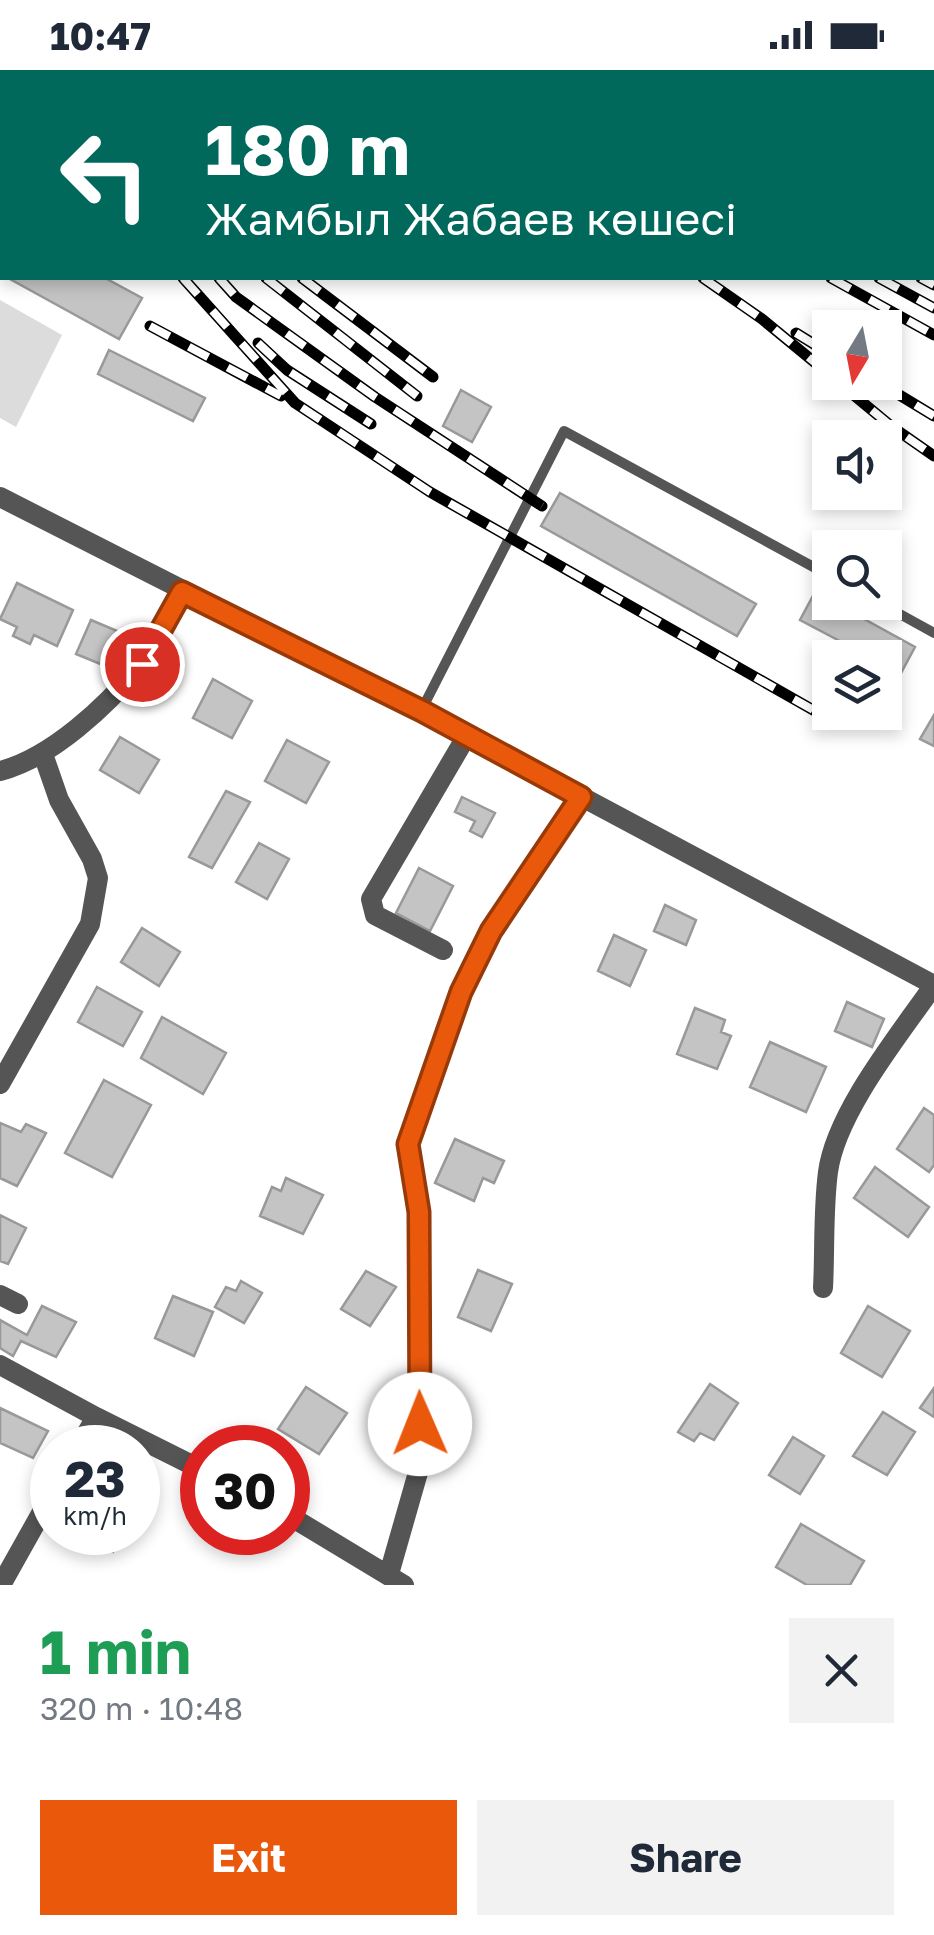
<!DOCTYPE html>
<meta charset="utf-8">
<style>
body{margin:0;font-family:"Golos Text",sans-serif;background:#f2f2f3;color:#1f2937;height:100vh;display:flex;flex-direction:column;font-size:38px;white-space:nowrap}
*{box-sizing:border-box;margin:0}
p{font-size:32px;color:#747a83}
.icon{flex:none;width:55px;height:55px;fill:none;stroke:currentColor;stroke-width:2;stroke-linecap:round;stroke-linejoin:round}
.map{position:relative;height:1515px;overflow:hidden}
.sheet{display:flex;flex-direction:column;background:#fff;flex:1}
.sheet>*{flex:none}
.top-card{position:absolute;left:0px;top:0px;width:935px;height:210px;box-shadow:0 5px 15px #0003;background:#00695c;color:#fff;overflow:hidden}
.needle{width:65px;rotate:190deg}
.fabs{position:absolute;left:812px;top:240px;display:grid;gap:20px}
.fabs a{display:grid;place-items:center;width:90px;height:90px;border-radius:0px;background:#fff;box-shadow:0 5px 15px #0003;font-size:50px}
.speed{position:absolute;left:30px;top:1355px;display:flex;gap:20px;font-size:50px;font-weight:700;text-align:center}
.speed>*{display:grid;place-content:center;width:130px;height:130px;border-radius:50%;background:#fff;box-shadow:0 5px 15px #0003;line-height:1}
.speed small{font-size:25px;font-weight:400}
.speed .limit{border:15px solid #d22;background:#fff;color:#111}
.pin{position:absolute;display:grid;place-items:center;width:85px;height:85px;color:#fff;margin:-42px;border:5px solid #fff;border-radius:50%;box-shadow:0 2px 10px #0007}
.me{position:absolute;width:110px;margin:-55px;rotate:359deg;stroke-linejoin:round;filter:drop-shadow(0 0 8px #0008)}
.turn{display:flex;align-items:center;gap:35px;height:210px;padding:0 40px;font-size:45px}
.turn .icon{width:130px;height:130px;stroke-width:2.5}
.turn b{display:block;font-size:70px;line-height:85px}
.round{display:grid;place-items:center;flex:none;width:105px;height:105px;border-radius:0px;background:#f2f2f3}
.headline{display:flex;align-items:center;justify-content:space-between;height:170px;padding:0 40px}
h1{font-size:60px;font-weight:700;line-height:75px;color:#1e9e55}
.primary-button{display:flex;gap:20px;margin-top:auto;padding:20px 40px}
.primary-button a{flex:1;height:115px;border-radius:0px;background:#ea580c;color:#fff;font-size:40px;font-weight:700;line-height:115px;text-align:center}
.primary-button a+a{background:#f2f2f3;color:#1f2937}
.status{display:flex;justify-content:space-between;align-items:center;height:70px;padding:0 50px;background:#fff;direction:ltr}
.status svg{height:28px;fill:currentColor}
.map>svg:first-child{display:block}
.green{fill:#dcdcdc}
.building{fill:#c4c4c4;stroke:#999;stroke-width:2.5}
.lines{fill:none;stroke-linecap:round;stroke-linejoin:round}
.lane{stroke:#555;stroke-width:10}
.street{stroke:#555;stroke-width:20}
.rail-casing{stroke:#000;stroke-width:11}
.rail{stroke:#fff;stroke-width:8;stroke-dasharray:22;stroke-linecap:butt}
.route-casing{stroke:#983908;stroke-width:25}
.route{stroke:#ea580c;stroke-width:18}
</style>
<div class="status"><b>10:47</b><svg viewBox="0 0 49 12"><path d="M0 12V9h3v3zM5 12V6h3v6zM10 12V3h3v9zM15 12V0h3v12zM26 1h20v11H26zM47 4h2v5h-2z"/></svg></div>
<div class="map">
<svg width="934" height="1515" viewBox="0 0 934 1515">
<rect width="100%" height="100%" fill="#fff"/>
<path class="green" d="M0,230L62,265L16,357L0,348Z"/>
<path class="building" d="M8,208H105L142,228L119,269Z
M109,280L205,328L193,351L98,304Z
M461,320L491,337L472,372L443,356Z
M560,423L756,534L737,566L541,456Z
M17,513L73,540L57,576L34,565L30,574L13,566L17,557L0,549Z
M815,522L915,577L901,603L885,594V588H872L800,550Z
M91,550L117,561L103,595L76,584Z
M213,609L252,631L232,668L193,648Z
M934,645V676L920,669Z
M120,667L159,690L139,723L100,700Z
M287,670L329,692L306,733L265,711Z
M226,721L250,732L212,798L189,787Z
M462,727L495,743L482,767L470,761L475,751L455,742Z
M259,773L289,789L267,829L236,812Z
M419,798L453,816L430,861L396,843Z
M665,835L696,850L686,875L654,861Z
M142,858L180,882L159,916L121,892Z
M614,865L646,880L630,916L598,901Z
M97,917L142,942L123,976L78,952Z
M847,932L884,949L872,977L835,961Z
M695,938L725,950L721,962L731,966L717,999L677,984Z
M162,947L226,983L203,1024L141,988Z
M770,972L826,997L806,1042L750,1017Z
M104,1010L151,1035L112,1107L65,1083Z
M924,1038L934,1045V1095L929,1102L897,1079Z
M0,1053L21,1062L26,1054L46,1063L17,1116L0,1108Z
M455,1069L504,1091L494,1113L483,1108L474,1131L435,1113Z
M875,1097L929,1137L908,1167L854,1128Z
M286,1108L323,1125L303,1164L260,1146L272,1117L281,1121Z
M0,1145L26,1158L8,1194L0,1191Z
M478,1200L512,1214L491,1261L458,1247Z
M366,1201L396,1217L370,1256L341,1239Z
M241,1211L262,1223L244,1253L215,1237L226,1217L236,1221Z
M173,1226L213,1242L194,1286L155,1268Z
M42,1236L76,1252L56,1287L21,1271L13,1286L0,1278V1250L27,1265Z
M868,1236L910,1261L882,1307L841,1283Z
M710,1314L738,1333L714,1370L700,1363L694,1371L678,1362Z
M306,1317L347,1343L319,1384L278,1359Z
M934,1318V1347L920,1338Z
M0,1338L48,1361L33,1388L0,1373Z
M883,1342L915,1362L887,1405L853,1386Z
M793,1367L824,1386L800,1424L769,1405Z
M801,1454L864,1491L850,1515H807L776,1497Z
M86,1462H123L113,1482L83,1469Z"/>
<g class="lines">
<path class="lane" d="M0,118L2,119
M878,532L934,563
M421,641L564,361L830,506"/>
<path class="street" d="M0,427L421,641L934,915C900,964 836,1042 828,1102C823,1140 825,1180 823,1218
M0,701C51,688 107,636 140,595C157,574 169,545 182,521
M443,880L375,845L371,829L466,667
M0,1014L90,854L98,808L92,789L59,730L43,684
M0,1225L18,1234
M0,1295L96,1347
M78,1378L96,1347L202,1400
M288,1445L404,1515
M389,1504L421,1392L419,1142L408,1073L461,922L491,861L581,727
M1,1515L52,1424"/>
<g class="rail-casing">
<path id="rail" d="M51,0L53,2
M82,0L84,2
M350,0L354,2
M463,0L468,2
M511,0L515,2
M553,0L558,2
M594,0L599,2
M679,0L684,2
M932,143L934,144
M932,191L934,192
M183,208L295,333L430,422L836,653
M219,208L236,227L375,327L542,436
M266,208L417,326
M302,208L433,307
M703,208L762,249L830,305
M831,208L934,265
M879,208L934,238
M921,208L934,215
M150,256L281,326
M796,263L830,284
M258,273L287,300L371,354
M838,312L891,356L934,386
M878,312L934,346"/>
</g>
<use href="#rail" class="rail"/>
</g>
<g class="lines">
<g class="route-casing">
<path id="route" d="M142,594L182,522L422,641L581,727L491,861L461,922L408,1074L419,1142L420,1354"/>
</g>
<use href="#route" class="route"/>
</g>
</svg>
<div class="fabs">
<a><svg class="needle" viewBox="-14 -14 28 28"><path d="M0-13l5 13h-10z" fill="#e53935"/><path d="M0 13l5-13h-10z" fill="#747a83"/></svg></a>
<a><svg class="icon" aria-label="sound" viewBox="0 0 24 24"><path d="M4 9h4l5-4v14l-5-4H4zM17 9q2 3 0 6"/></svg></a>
<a><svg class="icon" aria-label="search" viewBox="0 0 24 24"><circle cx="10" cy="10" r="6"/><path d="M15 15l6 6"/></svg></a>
<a><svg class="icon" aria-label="layers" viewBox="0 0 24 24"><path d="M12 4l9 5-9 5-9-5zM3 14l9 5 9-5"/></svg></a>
</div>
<div class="speed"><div>23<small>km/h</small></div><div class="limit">30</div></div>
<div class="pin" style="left:142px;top:594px;background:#d93025"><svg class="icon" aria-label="arrive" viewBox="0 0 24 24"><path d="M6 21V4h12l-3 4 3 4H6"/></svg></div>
<svg class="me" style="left:420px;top:1354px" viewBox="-20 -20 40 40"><circle r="19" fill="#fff"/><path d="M0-13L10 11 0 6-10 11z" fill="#ea580c"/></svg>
<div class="top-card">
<div class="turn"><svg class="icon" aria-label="left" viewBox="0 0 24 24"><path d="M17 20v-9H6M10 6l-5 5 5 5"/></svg><div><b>180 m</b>Жамбыл Жабаев көшесі</div></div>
</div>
</div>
<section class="sheet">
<div class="headline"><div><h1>1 min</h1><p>320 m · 10:48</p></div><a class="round"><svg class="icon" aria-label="close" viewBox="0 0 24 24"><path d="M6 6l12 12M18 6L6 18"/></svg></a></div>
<div class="primary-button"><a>Exit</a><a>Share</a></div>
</section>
